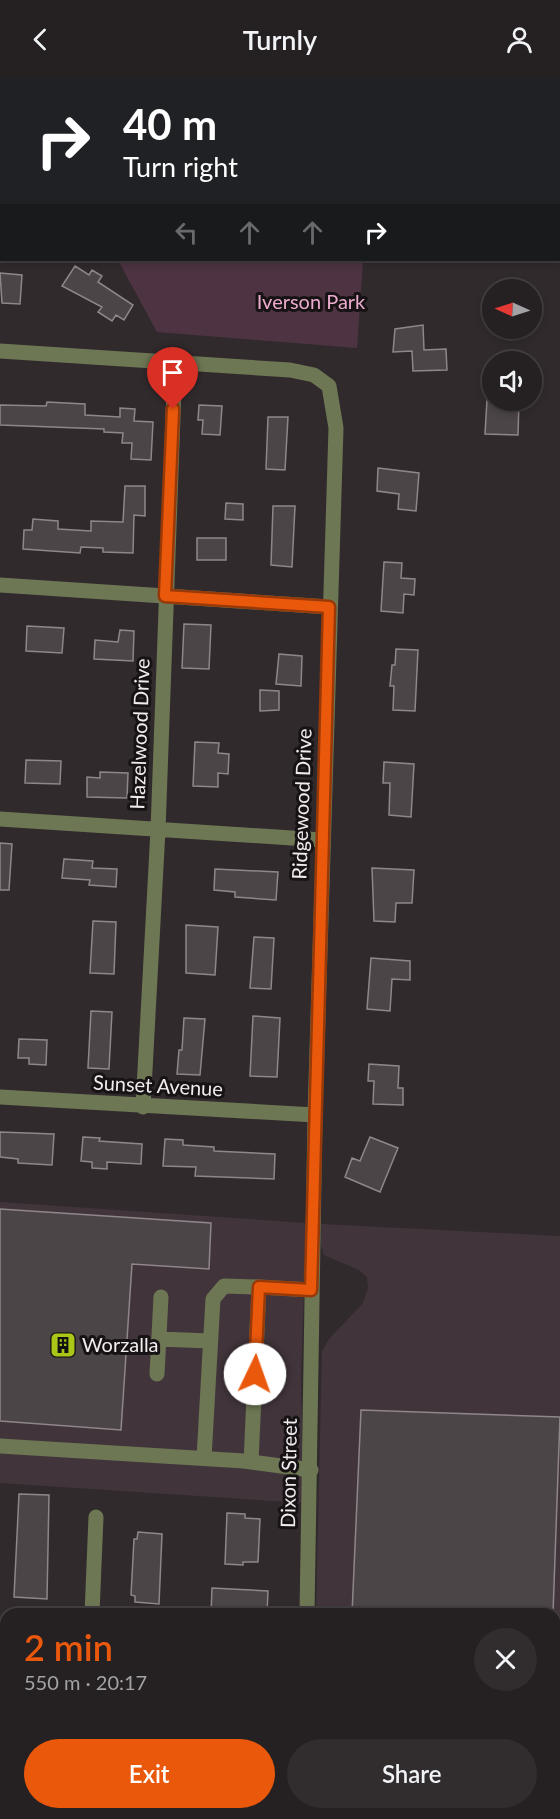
<!DOCTYPE html>
<meta charset="utf-8">
<style>
body{margin:0;font-family:Lato,sans-serif;background:#312d2f;color:#f1f3f6;height:100vh;display:flex;flex-direction:column;font-size:22px;white-space:nowrap}
*{box-sizing:border-box;margin:0}
p{font-size:20px;color:#a3a3a5}
.icon{flex:none;width:33px;height:33px;fill:none;stroke:currentColor;stroke-width:2;stroke-linecap:round;stroke-linejoin:round}
.map{position:relative;flex:1;overflow:hidden}
.panel{position:absolute;left:0px;top:1530px;width:561px;height:212px;display:flex;flex-direction:column;background:#252022;border-radius:18px 18px 0 0;box-shadow:0 3px 9px #0003,0 0 0 2px #423e40}
.panel>*{flex:none}
.top-card{position:absolute;left:0px;top:0px;width:561px;height:183px;box-shadow:0 3px 9px #0003,0 0 0 2px #423e40;background:#202124;color:#fff;overflow:hidden}
.needle{width:39px;rotate:273deg}
.fabs{position:absolute;left:482px;top:201px;display:grid;gap:12px}
.fabs a{display:grid;place-items:center;width:60px;height:60px;border-radius:50%;background:#252022;box-shadow:0 3px 9px #0003,0 0 0 2px #423e40;font-size:30px}
.pin{position:absolute;display:grid;place-items:center;width:51px;height:51px;color:#fff;margin:-62px -26px;border-radius:50% 50% 50% 0;rotate:-45deg;box-shadow:0 0 6px #0007}
.pin .icon{rotate:45deg}
.me{position:absolute;width:66px;margin:-33px;rotate:3deg;stroke-linejoin:round;filter:drop-shadow(0 0 4px #0008)}
.turn{display:flex;align-items:center;gap:21px;height:126px;padding:0 24px;font-size:27px}
.turn .icon{width:78px;height:78px;stroke-width:2.5}
.turn b{display:block;font-size:42px;line-height:51px}
.lanes{display:flex;align-items:center;height:57px;padding:0 24px;background:#0003;justify-content:center;gap:30px;direction:ltr}
.lanes .off{opacity:.35}
.round{display:grid;place-items:center;flex:none;width:63px;height:63px;border-radius:32px;background:#312d2f}
.summary{display:flex;align-items:center;justify-content:space-between;height:102px;padding:0 24px}
h1{font-size:36px;font-weight:600;line-height:45px;color:#ea580c}
.button{display:flex;gap:12px;margin-top:auto;padding:12px 24px}
.button a{flex:1;height:69px;border-radius:36px;background:#ea580c;color:#fff;font-size:24px;font-weight:600;line-height:69px;text-align:center}
.button a+a{background:#312d2f;color:#f1f3f6}
header{display:flex;justify-content:space-between;align-items:center;height:78px;padding:0 24px;background:#252022;font-size:27px;font-weight:600}
.map>svg:first-child{display:block}
.built{fill:#41353b}
.green{fill:#4e3442}
.building{fill:#4c4548;stroke:#8f868a;stroke-width:1.5}
.lines{fill:none;stroke-linecap:round;stroke-linejoin:round}
.minor{stroke:#6e7754;stroke-width:15}
.route-casing{stroke:#983908;stroke-width:15}
.route{stroke:#ea580c;stroke-width:10}
.labels{text-anchor:middle;stroke-width:6;stroke-linejoin:round;paint-order:stroke}
.park-label{font-size:20px;fill:#ebabcc;stroke:#171315}
.street-label{font-size:20px;fill:#f0ebee;stroke:#171315}
.poi-label{font-size:20px;fill:#f0ebee;stroke:#171315;text-anchor:start}
</style>
<header><svg class="icon" aria-label="back" viewBox="0 0 24 24"><path d="M15 5l-7 7 7 7"/></svg>Turnly<svg class="icon" aria-label="person" viewBox="0 0 24 24"><circle cx="12" cy="8" r="4"/><path d="M4 21q1-7 8-7t8 7"/></svg></header>
<div class="map">
<svg width="560" height="1741" viewBox="0 0 560 1741">
<rect width="100%" height="100%" fill="#312a2d"/>
<path class="built" d="M0,1124L306,1145L301,1300L304,1425L0,1405Z
M321,1146L560,1158V1741H308L309,1736H555V1536H316L322,1273L329,1261L363,1225L368,1210L367,1199L359,1192L324,1177L321,1168Z"/>
<path class="green" d="M19,0H560V156V2Z
M118,182H363L357,270L157,254Z"/>
<path class="building" d="M75,188L89,197L92,192L102,198L98,204L133,227L124,242L116,237L112,243L98,234L102,229L62,208Z
M0,195L22,197L20,226L2,225Z
M423,247L424,272L446,271L447,292L413,293L412,273L393,274L395,251Z
M487,322H519L518,357L485,356Z
M47,324L85,326V337L120,339V330L135,331L134,343L153,344L151,382L131,381L132,365H122L123,355L104,354V351L0,347V327L46,328Z
M199,327L222,328L220,357L202,356L203,342H198Z
M268,339H288L285,392L266,391Z
M378,390L419,395L416,433L398,431L399,416L377,413Z
M125,408H145V438L134,437L133,475L103,474V470L81,469L80,475L23,471L24,452H32L33,441L58,443V451L91,453V443L123,444Z
M226,425L243,426V442L225,441Z
M273,428H295L292,489L271,487Z
M197,460H226V482H197Z
M384,484L402,485L401,500L415,501L414,517L404,516L403,535L381,533Z
M184,546L211,547L209,591L182,590Z
M27,548L64,550L62,575L26,573Z
M120,552L134,553L133,583L94,581L95,562L118,564Z
M396,571L418,572L415,633L393,632L394,608H390L392,587H395Z
M279,576L302,578L301,608L276,606Z
M260,612L279,613V632L260,633Z
M195,664L219,665L218,675L229,676L228,696L218,695V709L193,708Z
M26,682L61,683L60,706L25,705Z
M384,684L414,686L411,739L389,737L390,705H383Z
M100,694L128,695L127,720L87,719V699L100,700Z
M0,765L12,766L9,812H0Z
M64,781L93,783L92,790L117,791L116,809L89,807L90,802L62,800Z
M372,790L414,792L412,825H396L395,844L374,843Z
M215,791L278,794L276,822L235,819V814L214,812Z
M93,843L116,844L114,896L90,895Z
M186,847L218,849L215,897L186,895Z
M254,859L274,860L271,911L250,910Z
M371,880L410,883V902L392,901L390,933L367,931Z
M91,933L112,934L109,991L88,990Z
M253,938L280,940L277,999L250,998Z
M184,940L205,941L200,997L177,996L179,972H182Z
M19,961L47,962L46,987L29,986V980H18Z
M369,986L399,988L398,1010H403V1027L373,1026L374,1003H368Z
M0,1054L54,1056L52,1087L18,1085V1081L0,1079Z
M83,1059L100,1060L99,1063L142,1066L141,1086L107,1084V1091L92,1090V1084L81,1083Z
M370,1059L398,1070L380,1114L345,1099L352,1080L360,1083Z
M165,1061L183,1062V1067L214,1069V1073L275,1076L274,1101L195,1098L196,1089L163,1088Z
M0,1131L211,1145L209,1191L132,1186L121,1352L0,1343Z
M361,1332L560,1339L553,1536H352Z
M19,1416L49,1417L47,1521L14,1519Z
M227,1435L245,1436V1440L260,1441L258,1484H243V1487L225,1486Z
M138,1454L162,1456L159,1526L135,1524V1518L131,1517L134,1461H137Z
M212,1510L268,1513L267,1536H211Z"/>
<g class="lines">
<path class="minor" d="M0,273L290,292L314,297L329,308L336,350L315,1037L307,1536
M0,507L329,529
M0,741L322,762
M0,1019L315,1037
M143,1029L158,752L175,284
M259,1209L311,1212
M159,1261L210,1263
M157,1296L161,1219
M0,1368L244,1383L311,1392
M204,1380L213,1221L224,1208L259,1209L251,1384
M92,1536L96,1439
M0,1555H6
M83,1741V1736
M299,1741V1736"/>
</g>
<g class="lines">
<g class="route-casing">
<path id="route" d="M173,331L165,518L329,529L311,1212L259,1209L255,1296"/>
</g>
<use href="#route" class="route"/>
</g>
<defs>
<g id="building-square" transform="scale(1.35)"><rect x="-9" y="-9" width="18" height="18" rx="4" fill="#aac717" stroke="#171315"/><path d="M-4-6H4V6H1V3H-1V6H-4ZM-2.5-4.3h1.7v1.8h-1.7ZM.8-4.3h1.7v1.8H.8ZM-2.5-1h1.7V.8h-1.7ZM.8-1h1.7V.8H.8Z" fill="#111"/></g>
</defs>
<g fill-rule="evenodd">
<use href="#building-square" x="63" y="1267"/>
</g>
<g class="labels">
<g class="park-label">
<text x="311" y="231">Iverson Park</text>
</g>
<g class="street-label">
<text transform="translate(140 656) rotate(-88)" y="7">Hazelwood Drive</text>
<text transform="translate(302 726) rotate(-88)" y="7">Ridgewood Drive</text>
<text transform="translate(158 1008) rotate(3)" y="7">Sunset Avenue</text>
<text transform="translate(289 1395) rotate(-89)" y="7">Dixon Street</text>
</g>
<g class="poi-label">
<text x="82" y="1274">Worzalla</text>
</g>
</g>
</svg>
<div class="fabs">
<a><svg class="needle" viewBox="-14 -14 28 28"><path d="M0-13l5 13h-10z" fill="#e53935"/><path d="M0 13l5-13h-10z" fill="#a3a3a5"/></svg></a>
<a><svg class="icon" aria-label="sound" viewBox="0 0 24 24"><path d="M4 9h4l5-4v14l-5-4H4zM17 9q2 3 0 6"/></svg></a>
</div>
<div class="pin" style="left:173px;top:331px;background:#d93025"><svg class="icon" aria-label="arrive" viewBox="0 0 24 24"><path d="M6 21V4h12l-3 4 3 4H6"/></svg></div>
<svg class="me" style="left:255px;top:1296px" viewBox="-20 -20 40 40"><circle r="19" fill="#fff"/><path d="M0-13L10 11 0 6-10 11z" fill="#ea580c"/></svg>
<div class="top-card">
<div class="turn"><svg class="icon" aria-label="right" viewBox="0 0 24 24"><path d="M7 20v-9h11M14 6l5 5-5 5"/></svg><div><b>40 m</b>Turn right</div></div>
<div class="lanes"><svg class="icon off" aria-label="left" viewBox="0 0 24 24"><path d="M17 20v-9H6M10 6l-5 5 5 5"/></svg><svg class="icon off" aria-label="ahead" viewBox="0 0 24 24"><path d="M12 20V5M6 11l6-6 6 6"/></svg><svg class="icon off" aria-label="ahead" viewBox="0 0 24 24"><path d="M12 20V5M6 11l6-6 6 6"/></svg><svg class="icon" aria-label="right" viewBox="0 0 24 24"><path d="M7 20v-9h11M14 6l5 5-5 5"/></svg></div>
</div>
<section class="panel">
<div class="summary"><div><h1>2 min</h1><p>550 m · 20:17</p></div><a class="round"><svg class="icon" aria-label="close" viewBox="0 0 24 24"><path d="M6 6l12 12M18 6L6 18"/></svg></a></div>
<div class="button"><a>Exit</a><a>Share</a></div>
</section>
</div>
